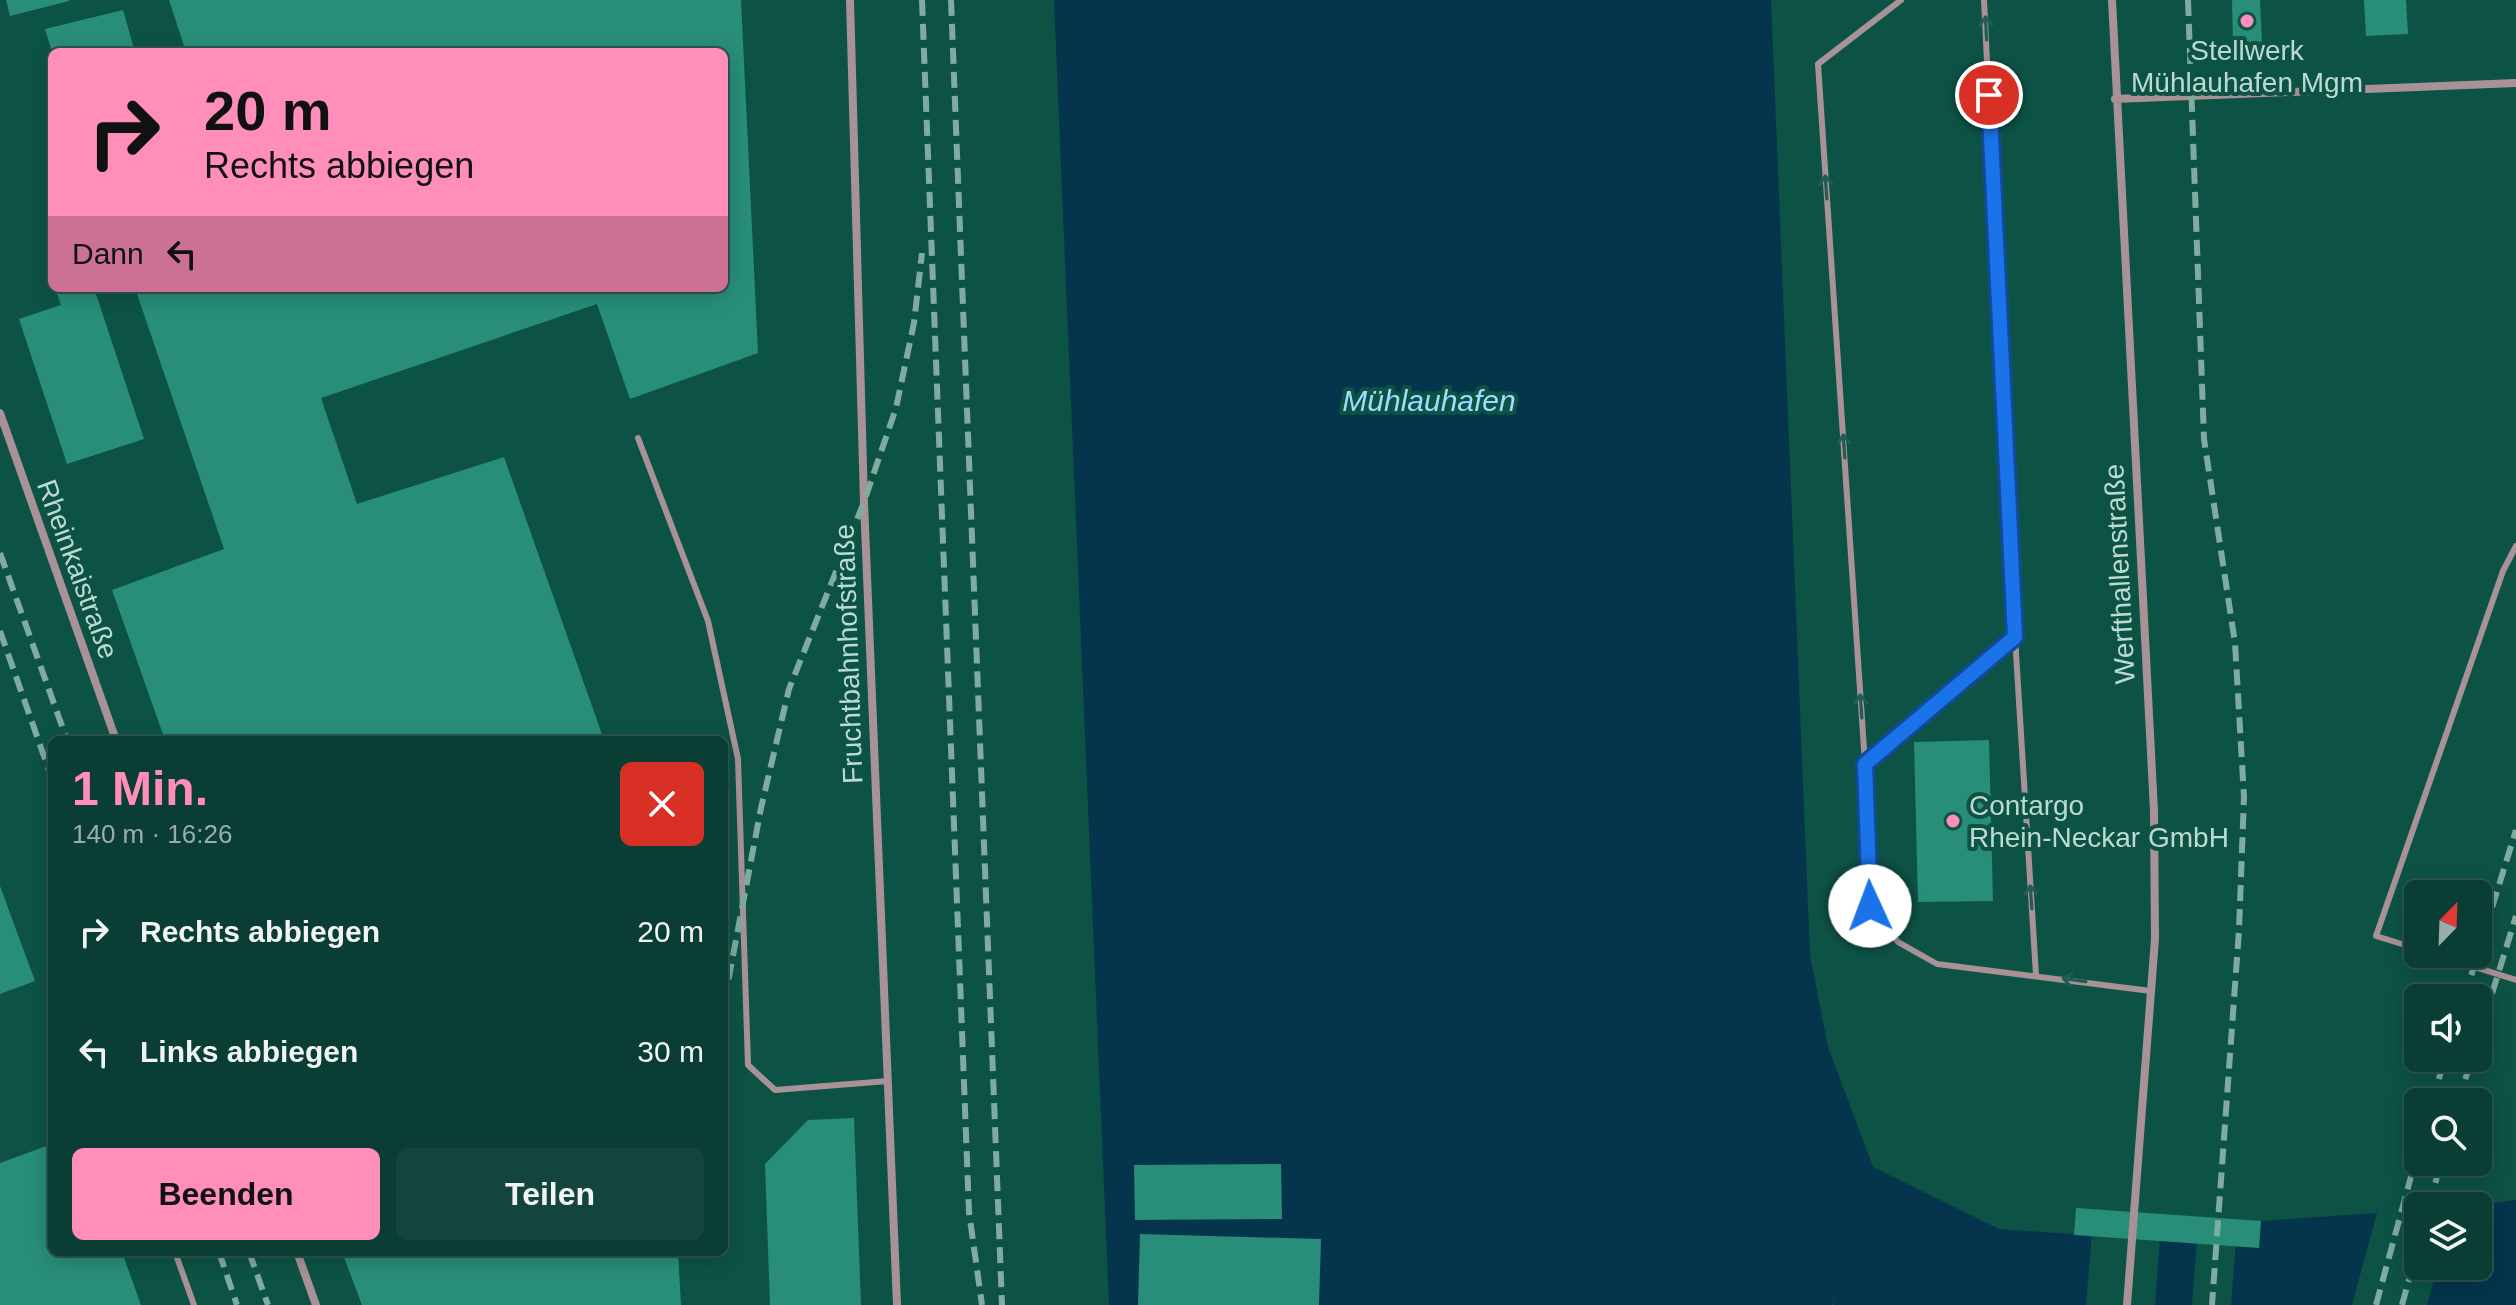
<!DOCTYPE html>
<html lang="de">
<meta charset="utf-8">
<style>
body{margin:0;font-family:Helvetica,sans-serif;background:#13453c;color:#f1f3f6;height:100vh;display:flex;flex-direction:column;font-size:30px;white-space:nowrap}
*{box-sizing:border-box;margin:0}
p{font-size:26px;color:#99aeac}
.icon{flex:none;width:44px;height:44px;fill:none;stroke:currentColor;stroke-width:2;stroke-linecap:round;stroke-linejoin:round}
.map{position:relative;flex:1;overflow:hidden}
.drawer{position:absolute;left:48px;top:736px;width:680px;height:520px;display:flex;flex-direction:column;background:#0a3e34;border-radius:12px;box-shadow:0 4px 20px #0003,0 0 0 2px #2a574f}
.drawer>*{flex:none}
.top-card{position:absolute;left:48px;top:48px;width:680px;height:244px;border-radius:12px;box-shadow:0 4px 20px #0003,0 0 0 2px #2a574f;background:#ff8eba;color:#111;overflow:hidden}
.needle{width:52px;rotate:23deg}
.controls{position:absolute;left:2404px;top:880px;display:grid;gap:16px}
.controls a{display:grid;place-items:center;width:88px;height:88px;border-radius:12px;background:#0a3e34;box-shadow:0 4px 20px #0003,0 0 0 2px #2a574f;font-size:40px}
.pin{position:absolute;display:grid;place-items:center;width:68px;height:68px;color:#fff;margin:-34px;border:4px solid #fff;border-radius:50%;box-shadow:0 2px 8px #0007}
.me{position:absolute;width:88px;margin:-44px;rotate:358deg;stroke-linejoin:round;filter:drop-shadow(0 0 6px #0008)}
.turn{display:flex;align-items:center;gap:28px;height:168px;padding:0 24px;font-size:36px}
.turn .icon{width:104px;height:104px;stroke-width:2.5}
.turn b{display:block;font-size:56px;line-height:68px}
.then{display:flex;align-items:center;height:76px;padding:0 24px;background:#0003;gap:16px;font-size:30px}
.round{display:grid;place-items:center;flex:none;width:84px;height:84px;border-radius:12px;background:#13453c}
.summary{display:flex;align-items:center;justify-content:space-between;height:136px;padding:0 24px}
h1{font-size:48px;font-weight:700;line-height:60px;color:#ff8eba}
.button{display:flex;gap:16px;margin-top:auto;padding:16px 24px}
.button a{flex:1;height:92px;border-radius:12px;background:#ff8eba;color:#111;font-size:32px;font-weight:700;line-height:92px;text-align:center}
.button a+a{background:#13453c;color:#f1f3f6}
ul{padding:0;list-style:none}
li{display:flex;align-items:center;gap:24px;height:120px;padding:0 24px}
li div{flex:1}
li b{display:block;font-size:30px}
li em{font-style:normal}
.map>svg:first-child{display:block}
.water{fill:#04354d}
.pier{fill:#0d5345}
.building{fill:#288e79}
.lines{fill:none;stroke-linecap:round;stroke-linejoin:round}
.lane{stroke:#a99198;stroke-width:6}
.street{stroke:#a99198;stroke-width:8}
.rail{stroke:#7faba0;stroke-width:6;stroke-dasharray:16 8;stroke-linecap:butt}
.oneway{stroke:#245c51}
.route-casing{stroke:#114b97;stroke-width:20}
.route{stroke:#1a73e8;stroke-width:14}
.poi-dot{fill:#ff8eba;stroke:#0d5345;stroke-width:3}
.labels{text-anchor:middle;stroke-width:8;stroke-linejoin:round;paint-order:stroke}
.poi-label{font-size:28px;fill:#bcdad1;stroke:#0d5345}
.street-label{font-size:28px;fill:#bcdad1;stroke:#0d5345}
.water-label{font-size:30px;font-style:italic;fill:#a3dbff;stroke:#0d5345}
</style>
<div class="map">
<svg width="2516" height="1305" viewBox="0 0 2516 1305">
<rect width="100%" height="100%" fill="#0d5345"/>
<path class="water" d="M1054,0H1771L1810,955L1828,1047L1873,1167L1999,1229L2259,1247L2261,1221L2418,1210V1266H2478V1206H2469L2516,1200V1305H1833L1836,1293L1832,1305H1109Z"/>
<path class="pier" d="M2418,1206V1266H2438L2427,1305H2352L2378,1209Z
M2092,1232L2160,1237L2155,1305H2086Z
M2197,1239L2236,1242L2231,1305H2192Z"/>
<path class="building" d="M6,0H69V1L10,16Z
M169,0H741L758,353L630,399L597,304L321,398L357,504L504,457L604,740H165L112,590L224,549L135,288H724V52H186Z
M2232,0H2260L2262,42L2233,43Z
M2364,0H2406L2408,34L2366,36Z
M123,10L135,52H52L45,29Z
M55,288H94L144,439L67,464L19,319L61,305Z
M1989,740L1993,901L1918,902L1914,742Z
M0,886L35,981L0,994Z
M854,1118L861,1305H770L765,1164L808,1120Z
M52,1144V1252H122L141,1305H0V1163Z
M1281,1164L1282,1219L1135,1220L1134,1165Z
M2076,1208L2261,1221L2259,1248L2074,1235Z
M1140,1234L1321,1239L1319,1305H1138Z
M342,1252H678L681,1305H362Z"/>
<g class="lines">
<path class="lane" d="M1901,0L1818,64L1865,764L1870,906L1898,942L1937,964L2151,991
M638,438L708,621L738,759L748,1065L775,1090L888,1081
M2015,637L2036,975
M1865,764L2015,637L1984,0
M2418,949L2376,936L2503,571L2516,546
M2433,954L2516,980
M175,1252L194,1305"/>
<path class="street" d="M850,0L864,502L897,1305
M2112,0L2154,811L2155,939L2127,1305
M2115,99L2516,83
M0,413L116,740
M297,1252L316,1305"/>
<path class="rail" d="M922,0L969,1212L982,1305
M951,0L1002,1305
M2188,0L2204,439L2235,643L2244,797L2239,930L2212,1305
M0,553L67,740
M0,631L52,779
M2478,953L2516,830
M2464,998L2478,954
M724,1003L761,808L789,689L864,502L896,408L914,323L922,253
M2478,1039L2516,916
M2432,1102L2445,1058
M2458,1102L2472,1058
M2429,1206L2441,1162
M219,1252L237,1305
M249,1252L268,1305
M2376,1305L2418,1151
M2402,1305L2418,1247"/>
</g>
<defs><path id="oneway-shaft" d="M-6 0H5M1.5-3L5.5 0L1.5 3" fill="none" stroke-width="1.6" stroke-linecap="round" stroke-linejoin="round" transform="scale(2)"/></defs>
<g class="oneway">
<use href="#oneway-shaft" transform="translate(1986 28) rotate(-93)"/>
<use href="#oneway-shaft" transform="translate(1826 187) rotate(-94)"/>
<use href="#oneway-shaft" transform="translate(1844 446) rotate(-94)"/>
<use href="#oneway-shaft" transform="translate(1861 706) rotate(-94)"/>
<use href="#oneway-shaft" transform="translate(2031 897) rotate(-94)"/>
<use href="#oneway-shaft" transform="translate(2074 980) rotate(-172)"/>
</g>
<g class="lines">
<g class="route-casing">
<path id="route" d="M1870,906L1865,764L2015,637L1989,95"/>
</g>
<use href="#route" class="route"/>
</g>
<g class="poi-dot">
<circle cx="2247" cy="21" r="8"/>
<circle cx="1953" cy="821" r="8"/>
</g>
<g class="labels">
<g class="poi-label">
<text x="2247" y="60">Stellwerk<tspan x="2247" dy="32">Mühlauhafen Mgm</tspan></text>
<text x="1969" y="815" text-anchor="start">Contargo<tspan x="1969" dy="32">Rhein-Neckar GmbH</tspan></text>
</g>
<g class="street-label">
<text transform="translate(78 569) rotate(70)" y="10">Rheinkaistraße</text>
<text transform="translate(2119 574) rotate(-93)" y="10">Werfthallenstraße</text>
<text transform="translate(848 654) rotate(-92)" y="10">Fruchtbahnhofstraße</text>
</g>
<g class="water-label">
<text x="1429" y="411">Mühlauhafen</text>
</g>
</g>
</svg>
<div class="controls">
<a><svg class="needle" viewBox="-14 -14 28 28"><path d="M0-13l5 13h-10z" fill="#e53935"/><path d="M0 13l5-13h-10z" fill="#99aeac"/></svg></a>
<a><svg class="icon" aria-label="sound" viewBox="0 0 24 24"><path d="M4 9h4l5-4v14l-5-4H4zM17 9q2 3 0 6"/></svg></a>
<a><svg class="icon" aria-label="search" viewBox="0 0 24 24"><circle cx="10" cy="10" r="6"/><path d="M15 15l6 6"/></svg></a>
<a><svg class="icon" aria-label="layers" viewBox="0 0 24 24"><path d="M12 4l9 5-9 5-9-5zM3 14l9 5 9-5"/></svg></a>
</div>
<div class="pin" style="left:1989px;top:95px;background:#d93025"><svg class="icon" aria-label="arrive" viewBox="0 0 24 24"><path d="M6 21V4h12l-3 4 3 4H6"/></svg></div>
<svg class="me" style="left:1870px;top:906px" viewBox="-20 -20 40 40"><circle r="19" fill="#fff"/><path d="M0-13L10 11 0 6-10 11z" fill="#1a73e8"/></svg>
<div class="top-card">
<div class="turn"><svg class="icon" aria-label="right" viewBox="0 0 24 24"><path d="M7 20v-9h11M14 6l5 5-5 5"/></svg><div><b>20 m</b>Rechts abbiegen</div></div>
<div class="then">Dann<svg class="icon" aria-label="left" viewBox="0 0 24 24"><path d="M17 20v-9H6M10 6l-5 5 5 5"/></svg></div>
</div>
<section class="drawer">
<div class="summary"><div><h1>1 Min.</h1><p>140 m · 16:26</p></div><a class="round" style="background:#d93025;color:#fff"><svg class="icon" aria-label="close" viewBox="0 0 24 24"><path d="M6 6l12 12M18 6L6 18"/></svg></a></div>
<ul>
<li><svg class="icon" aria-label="right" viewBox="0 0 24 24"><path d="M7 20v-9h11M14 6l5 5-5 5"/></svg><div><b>Rechts abbiegen</b></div><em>20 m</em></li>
<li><svg class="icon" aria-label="left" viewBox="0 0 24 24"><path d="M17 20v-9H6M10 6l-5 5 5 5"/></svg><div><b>Links abbiegen</b></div><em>30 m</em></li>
</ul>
<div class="button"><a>Beenden</a><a>Teilen</a></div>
</section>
</div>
